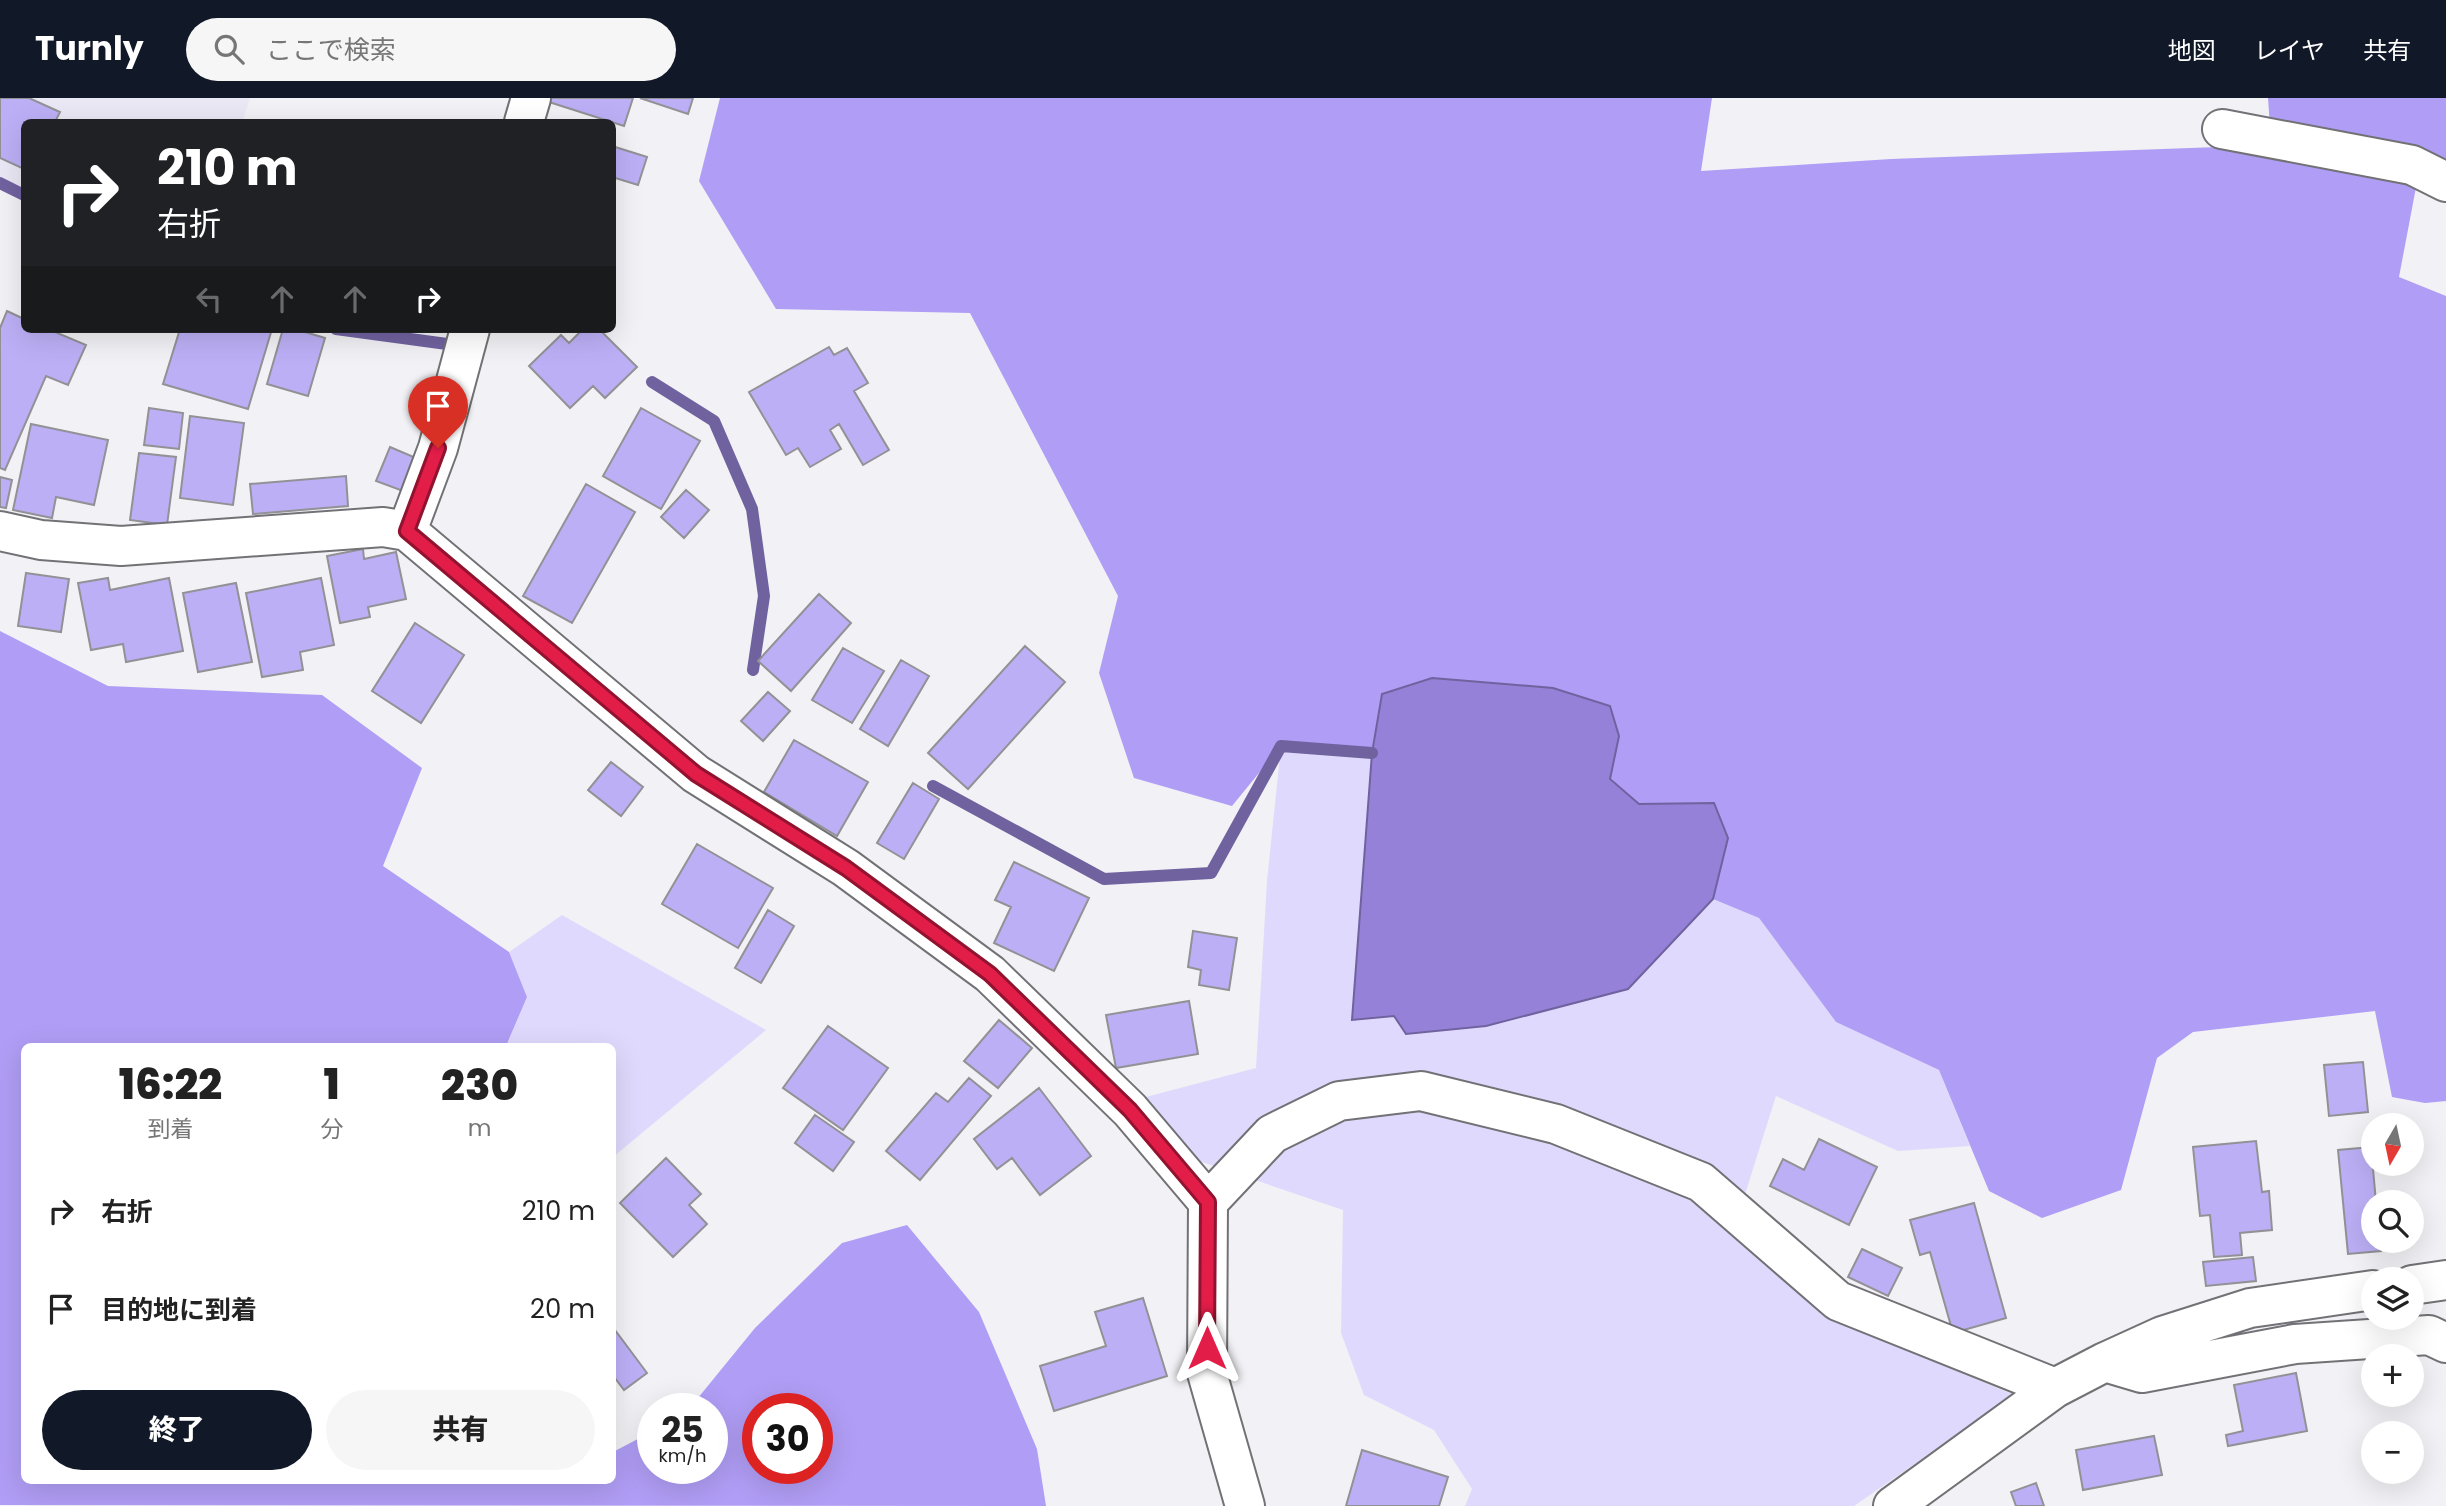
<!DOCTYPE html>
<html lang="ja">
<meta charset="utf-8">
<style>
body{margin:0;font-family:Poppins,"Noto Sans JP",sans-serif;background:#f6f6f6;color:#222;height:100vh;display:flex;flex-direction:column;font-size:26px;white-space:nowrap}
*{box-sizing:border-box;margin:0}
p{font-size:23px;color:#767676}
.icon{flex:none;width:38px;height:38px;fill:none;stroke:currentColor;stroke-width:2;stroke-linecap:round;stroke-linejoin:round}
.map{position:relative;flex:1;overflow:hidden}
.details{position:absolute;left:21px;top:945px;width:595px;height:441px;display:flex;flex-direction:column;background:#fff;border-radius:10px;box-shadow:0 7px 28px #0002}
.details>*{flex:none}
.guide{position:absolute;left:21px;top:21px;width:595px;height:214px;border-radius:10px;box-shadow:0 7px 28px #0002;background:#202124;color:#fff;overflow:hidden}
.needle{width:46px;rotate:189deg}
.fabs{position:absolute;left:2361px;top:1015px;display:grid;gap:14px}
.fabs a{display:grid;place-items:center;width:63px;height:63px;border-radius:50%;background:#fff;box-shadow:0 7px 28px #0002;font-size:35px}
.speed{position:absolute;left:637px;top:1295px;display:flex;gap:14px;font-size:35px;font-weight:700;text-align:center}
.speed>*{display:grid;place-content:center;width:91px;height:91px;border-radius:50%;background:#fff;box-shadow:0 7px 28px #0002;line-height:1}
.speed small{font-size:18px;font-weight:400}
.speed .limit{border:10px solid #d22;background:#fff;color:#111}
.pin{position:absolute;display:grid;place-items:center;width:60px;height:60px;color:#fff;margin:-72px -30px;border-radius:50% 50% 50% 0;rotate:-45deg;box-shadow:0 0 7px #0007}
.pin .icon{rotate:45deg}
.me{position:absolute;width:77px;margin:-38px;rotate:0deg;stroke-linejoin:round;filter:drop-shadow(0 0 5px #0008)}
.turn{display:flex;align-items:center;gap:24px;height:147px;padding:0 21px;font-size:32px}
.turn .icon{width:91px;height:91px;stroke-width:2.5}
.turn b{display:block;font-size:49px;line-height:60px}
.lanes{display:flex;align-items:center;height:66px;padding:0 21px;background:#0003;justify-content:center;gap:35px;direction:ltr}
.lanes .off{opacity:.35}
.eta{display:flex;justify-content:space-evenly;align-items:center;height:119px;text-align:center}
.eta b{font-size:42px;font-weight:800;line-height:49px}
.cta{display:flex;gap:14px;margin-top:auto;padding:14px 21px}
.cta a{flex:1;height:80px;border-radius:42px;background:#111827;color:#fff;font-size:28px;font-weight:800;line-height:80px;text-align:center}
.cta a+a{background:#f6f6f6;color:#222}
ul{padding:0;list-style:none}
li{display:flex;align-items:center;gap:21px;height:98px;padding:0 21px}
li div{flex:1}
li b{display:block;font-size:26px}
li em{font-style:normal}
header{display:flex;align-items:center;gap:42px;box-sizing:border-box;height:98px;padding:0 35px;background:#111827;color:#fff}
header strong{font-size:33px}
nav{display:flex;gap:38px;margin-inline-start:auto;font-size:24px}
.search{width:490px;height:63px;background:#f6f6f6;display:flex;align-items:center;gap:18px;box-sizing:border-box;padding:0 24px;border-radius:38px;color:#767676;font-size:26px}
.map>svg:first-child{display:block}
.built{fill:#eae8f4}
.green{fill:#dfdafd}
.forest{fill:#b09df5;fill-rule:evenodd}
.water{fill:#9582d8;stroke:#70629f;stroke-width:2}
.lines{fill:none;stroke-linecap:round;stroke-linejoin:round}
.stream{stroke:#70629f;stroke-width:12}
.building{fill:#bdaff6;stroke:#929195;stroke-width:2}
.street-casing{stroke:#727175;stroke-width:42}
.street{stroke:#fff;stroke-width:38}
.route-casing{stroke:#92132f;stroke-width:18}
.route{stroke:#e11d48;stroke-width:12}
</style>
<header>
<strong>Turnly</strong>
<div class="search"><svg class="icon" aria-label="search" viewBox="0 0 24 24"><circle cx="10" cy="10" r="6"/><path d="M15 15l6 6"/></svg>ここで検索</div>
<nav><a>地図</a><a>レイヤ</a><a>共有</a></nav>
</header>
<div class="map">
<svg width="2446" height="1408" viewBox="0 0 2446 1408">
<rect width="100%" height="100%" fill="#f2f1f5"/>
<path class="built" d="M0,0H250L242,24H24V102L0,90Z"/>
<path class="green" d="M1281,648L1372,655L1352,922L1628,891L1713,801L1759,820L1836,924L1939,972L1970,1048L1898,1053L1776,998L1735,1128L1821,1216L2014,1297L1854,1408H1465L1472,1391L1434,1332L1364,1297L1341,1235L1343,1112L1199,1063L1142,1000L1256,970L1267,783Z
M562,817L766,932L613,1059L612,948H506L527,899L509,854Z"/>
<path class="forest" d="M720,0H1712L1701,73L1891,61L2218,49L2272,58L2268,0H2446V96L2417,84L2399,179L2446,198V1003L2425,1005L2392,999L2375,913L2193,934L2157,960L2121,1092L2042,1120L1989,1093L1939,972L1836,924L1759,820L1713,801L1728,740L1714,705L1639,706L1610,681L1619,638L1382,596L1372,655L1281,648L1232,708L1134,680L1099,575L1118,498L970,215L776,211L699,83Z
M0,533L108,588L322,597L422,670L383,768L509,854L527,899L506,948H24V1382H612L613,1354L653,1333V1370H712V1311H689L755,1230L842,1145L907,1127L979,1214L1037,1351L1046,1408L0,1407ZM758,1311H817V1370H758Z"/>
<path class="water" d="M1432,580L1553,590L1610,608L1619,638L1610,681L1639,706L1714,705L1728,740L1713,801L1628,891L1486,928L1406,936L1394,918L1352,922L1372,655L1382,596Z"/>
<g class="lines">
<path class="stream" d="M0,85L24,97
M336,231L447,246
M652,284L714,323L752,411L764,498L753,572
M933,688L1104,781L1211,775L1281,648L1372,655"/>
</g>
<path class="building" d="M0,0H29L60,14L55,24H24V71L0,60Z
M550,0H633L624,28L549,4Z
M640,0H693L688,16Z
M612,48L647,59L638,87L612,79Z
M7,213L24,221V231H48L86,247L68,287L46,278L5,372L0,370V230Z
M180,231H272L248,311L163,286Z
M283,231H295L325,240L308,298L267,286Z
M583,231H599L637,269L605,300L593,288L570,310L529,268L561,237L569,245Z
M829,249L834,257L847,250L868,285L854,293L889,352L863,367L839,326L830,332L841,351L810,369L798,350L786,357L749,294Z
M149,310L183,315L179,351L144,347Z
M641,310L700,343L661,411L603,378Z
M190,318L244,325L233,407L180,400Z
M31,326L108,342L94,407L56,399L52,420L13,412Z
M390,349L416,360L403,393L376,383Z
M139,355L176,359L167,427L130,422Z
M346,378L348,408L253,416L250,386Z
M0,379L12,382L6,410L0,409Z
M586,386L635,414L572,525L523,498Z
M686,392L709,412L684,440L661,419Z
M363,451L364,461L396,454L406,501L368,509L370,519L340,525L327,458Z
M26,475L69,481L61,534L18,528Z
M108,480L110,492L169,480L183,553L126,564L123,546L91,552L78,485Z
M321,480L334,547L300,554L303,572L262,579L246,495Z
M236,485L252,564L198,574L183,495Z
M819,496L851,525L791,593L758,563Z
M415,525L464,557L421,625L372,593Z
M1025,548L1065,584L968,691L928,655Z
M843,550L884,573L852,625L812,602Z
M901,562L929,578L888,648L860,631Z
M768,594L790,613L763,643L741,623Z
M794,642L868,684L837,738L764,694Z
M611,664L643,689L621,718L588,692Z
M913,685L939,701L904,761L877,745Z
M697,746L773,790L738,850L662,806Z
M1014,764L1089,800L1054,873L994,845L1011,809L995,802Z
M768,812L794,828L761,885L735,870Z
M1193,833L1237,840L1229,892L1199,887L1201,872L1188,869Z
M1189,903L1198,956L1116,970L1106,917Z
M999,922L1032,950L998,990L964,963Z
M828,928L888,970L843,1032L783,990Z
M2363,964L2368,1014L2329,1018L2324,967Z
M969,980L991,998L920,1082L886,1053L936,995L948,1004Z
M1039,990L1091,1058L1040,1097L1012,1060L997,1071L974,1041Z
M815,1017L854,1044L833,1073L795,1045Z
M1819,1041L1877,1069L1849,1127L1770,1088L1783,1061L1804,1072Z
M2256,1043L2262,1094L2269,1093L2272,1132L2240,1135L2242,1157L2214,1159L2210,1117L2200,1118L2193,1049Z
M2371,1049L2376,1104H2373V1143H2380L2381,1153L2348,1156L2338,1052Z
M666,1060L701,1096L689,1107L707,1126L673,1159L620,1105Z
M1974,1105L2006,1220L1953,1235L1930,1154L1920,1157L1910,1122Z
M1862,1151L1902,1170L1888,1198L1848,1179Z
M2253,1159L2256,1183L2206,1188L2203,1164Z
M1143,1200L1167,1278L1054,1313L1040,1268L1106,1248L1095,1214Z
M612,1228L647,1275L624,1292L612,1276Z
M2296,1275L2307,1333L2228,1348L2226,1337L2243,1333L2234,1287Z
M2154,1338L2162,1377L2083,1392L2076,1352Z
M1362,1352L1448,1379L1439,1408H1346Z
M2036,1385L2044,1408H2016L2011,1394Z"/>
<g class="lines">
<g class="street-casing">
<path id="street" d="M524,24L531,0
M2222,31L2412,67L2446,84
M0,433L41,442L121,448L383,429L407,433L696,676L846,770L990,876L1130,1012L1208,1104L1207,1275L1245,1408
M407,433L438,350L470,231
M1208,1104L1272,1036L1339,1003L1421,993L1556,1026L1701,1084L1838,1203L2055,1290
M2412,1187L2446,1182
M2105,1264L2142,1275L2295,1246L2429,1237L2446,1245
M1893,1408L2055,1290L2105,1264L2162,1238L2250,1210L2373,1192"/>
</g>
<use href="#street" class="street"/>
</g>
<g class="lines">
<g class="route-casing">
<path id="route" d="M438,350L407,433L696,676L846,770L990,876L1130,1012L1208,1104L1207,1250"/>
</g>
<use href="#route" class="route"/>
</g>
</svg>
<div class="fabs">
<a><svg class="needle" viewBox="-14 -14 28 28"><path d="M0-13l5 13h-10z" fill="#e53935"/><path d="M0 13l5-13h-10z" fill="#767676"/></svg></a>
<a><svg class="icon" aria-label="search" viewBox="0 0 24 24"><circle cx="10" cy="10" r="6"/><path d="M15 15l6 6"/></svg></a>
<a><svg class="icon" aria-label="layers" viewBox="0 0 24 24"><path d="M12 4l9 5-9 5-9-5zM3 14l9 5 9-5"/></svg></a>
<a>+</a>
<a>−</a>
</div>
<div class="speed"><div>25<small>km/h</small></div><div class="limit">30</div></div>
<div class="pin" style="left:438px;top:350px;background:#d93025"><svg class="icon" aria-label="arrive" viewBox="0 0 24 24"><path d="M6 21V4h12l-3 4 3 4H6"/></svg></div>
<svg class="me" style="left:1207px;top:1250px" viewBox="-20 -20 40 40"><path d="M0-17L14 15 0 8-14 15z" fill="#e11d48" stroke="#fff" stroke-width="4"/></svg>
<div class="guide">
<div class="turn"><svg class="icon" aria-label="right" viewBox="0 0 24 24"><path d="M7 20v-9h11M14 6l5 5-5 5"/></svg><div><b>210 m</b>右折</div></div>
<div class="lanes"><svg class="icon off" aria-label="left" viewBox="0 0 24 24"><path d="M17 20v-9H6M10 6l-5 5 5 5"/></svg><svg class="icon off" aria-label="ahead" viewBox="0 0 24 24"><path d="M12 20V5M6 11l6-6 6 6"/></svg><svg class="icon off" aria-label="ahead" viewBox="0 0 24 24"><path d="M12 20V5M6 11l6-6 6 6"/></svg><svg class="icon" aria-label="right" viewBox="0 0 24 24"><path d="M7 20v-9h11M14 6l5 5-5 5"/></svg></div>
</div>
<section class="details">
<div class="eta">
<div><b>16:22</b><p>到着</p></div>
<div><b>1</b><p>分</p></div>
<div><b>230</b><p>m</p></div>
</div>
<ul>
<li><svg class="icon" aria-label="right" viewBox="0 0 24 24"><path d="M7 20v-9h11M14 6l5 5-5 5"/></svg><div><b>右折</b></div><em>210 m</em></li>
<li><svg class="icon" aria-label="arrive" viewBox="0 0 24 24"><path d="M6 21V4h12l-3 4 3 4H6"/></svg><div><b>目的地に到着</b></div><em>20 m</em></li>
</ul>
<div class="cta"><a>終了</a><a>共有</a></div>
</section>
</div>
